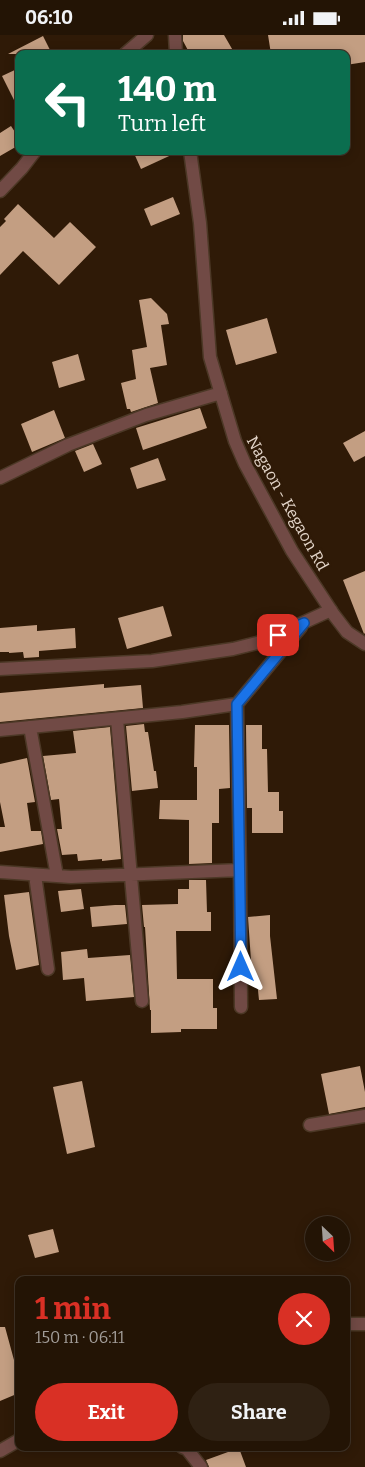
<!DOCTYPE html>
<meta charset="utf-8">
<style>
body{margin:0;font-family:Bitter,serif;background:#2f2113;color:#f1f3f6;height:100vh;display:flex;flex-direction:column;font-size:19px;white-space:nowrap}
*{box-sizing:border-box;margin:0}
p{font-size:16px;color:#a39e9a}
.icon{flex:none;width:28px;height:28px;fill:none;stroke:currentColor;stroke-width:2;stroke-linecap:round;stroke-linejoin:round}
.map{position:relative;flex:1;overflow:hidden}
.panel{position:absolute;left:15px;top:1241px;width:335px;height:175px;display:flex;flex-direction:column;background:#231405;border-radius:10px;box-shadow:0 2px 12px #0003,0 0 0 1px #403327}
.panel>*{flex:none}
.guide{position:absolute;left:15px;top:15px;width:335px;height:105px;border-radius:10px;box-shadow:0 2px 12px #0003,0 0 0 1px #403327;background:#0b6e4f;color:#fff;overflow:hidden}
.needle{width:32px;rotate:155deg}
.tools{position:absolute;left:305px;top:1181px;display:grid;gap:10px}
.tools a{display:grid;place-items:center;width:45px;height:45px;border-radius:50%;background:#231405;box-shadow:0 2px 12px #0003,0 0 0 1px #403327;font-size:25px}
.pin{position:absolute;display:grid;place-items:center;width:42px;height:42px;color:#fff;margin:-21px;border-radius:10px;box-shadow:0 2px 8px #0006}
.me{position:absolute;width:55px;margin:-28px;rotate:0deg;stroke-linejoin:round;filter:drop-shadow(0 0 4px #0008)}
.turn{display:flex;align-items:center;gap:18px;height:105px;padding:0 20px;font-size:22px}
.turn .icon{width:65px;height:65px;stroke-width:2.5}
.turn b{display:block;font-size:35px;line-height:42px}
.round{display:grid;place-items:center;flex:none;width:52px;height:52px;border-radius:26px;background:#2f2113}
.head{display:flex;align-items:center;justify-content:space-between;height:85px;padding:0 20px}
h1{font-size:30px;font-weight:700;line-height:38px;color:#d93025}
.primary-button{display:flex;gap:10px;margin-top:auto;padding:10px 20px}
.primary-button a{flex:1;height:58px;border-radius:30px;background:#d93025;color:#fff;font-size:20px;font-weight:700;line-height:58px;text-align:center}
.primary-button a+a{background:#2f2113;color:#f1f3f6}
.status{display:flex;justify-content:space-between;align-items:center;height:35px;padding:0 25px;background:#231405;direction:ltr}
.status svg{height:14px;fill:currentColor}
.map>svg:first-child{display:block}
.building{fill:#c39e82}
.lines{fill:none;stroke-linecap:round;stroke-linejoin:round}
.minor-casing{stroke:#4c3826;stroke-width:15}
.tertiary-casing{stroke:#4c3826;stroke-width:15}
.minor{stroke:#714a45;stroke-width:12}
.tertiary{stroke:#714a45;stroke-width:12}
.route-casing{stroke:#114b97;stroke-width:12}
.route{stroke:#1a73e8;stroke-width:9}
.labels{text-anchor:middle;stroke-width:5;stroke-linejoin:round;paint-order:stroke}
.street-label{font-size:16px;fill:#e4d6ca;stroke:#2f1a07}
</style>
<div class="status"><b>06:10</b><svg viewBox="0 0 49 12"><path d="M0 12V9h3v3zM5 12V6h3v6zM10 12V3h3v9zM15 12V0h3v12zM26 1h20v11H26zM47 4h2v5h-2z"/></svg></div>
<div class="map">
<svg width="365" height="1432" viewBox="0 0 365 1432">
<rect width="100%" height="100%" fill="#2f1a07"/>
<path class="building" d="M183,0H224L235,19H190L183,6Z
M268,0H365V27L346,30V19H271Z
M43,1L52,19H8Z
M19,33V75L2,41Z
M11,91L19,103V110L0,121V98Z
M133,116H180L141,134Z
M173,162L180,179L151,191L144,174Z
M18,169L54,203L70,187L96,212L59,250L23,216L0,240V192L6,186L4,184Z
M151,263L167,279L169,289L161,290L167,330L150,333L158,368L131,377L130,374H127L121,348L136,344L132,315L147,312L139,265Z
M267,283L277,318L236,330L226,295Z
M78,319L85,345L59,353L52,327Z
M200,373L207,393L143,415L136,393Z
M54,375L65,403L32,417L21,389Z
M365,396V421L354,427L343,408Z
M93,409L102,429L84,437L75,416Z
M158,423L166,445L137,454L130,433Z
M365,536V598L364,599L343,545Z
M163,571L172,601L127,614L118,583Z
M37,590V596L75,593L76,613L39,616V622L24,623L23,617L9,618V617H0V593Z
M104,649V653L141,650L143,673L0,687V658Z
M144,689L145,697H148L154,736H156L158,753L132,756L126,691Z
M195,690H229L230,753L219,754V788H212V828L189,829V785L159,784L160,765H197V732H194Z
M246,690H262V714H267L268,757H279V776H283V798H252V773H247Z
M110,692L121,824L102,826V824L78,826L77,819L62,820L57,794H62L59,764L51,765L43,721L76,718L73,696Z
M27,723L35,767L27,768L31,796H41L43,809L0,817V792H5L0,767V729Z
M189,845H206L207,877H211V896H176L177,944H213V973H217V994H181V997L151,998V975H150L145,892H144L142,870L178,869V854H189Z
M81,854L84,874L61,877L58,856Z
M29,857L39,930L16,935L9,901L4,860Z
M115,870H125L127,889L92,892L90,872Z
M270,880V901L277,964L259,965L257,946L249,947V926H251L248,882Z
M87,914L88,923L130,920L134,962L86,966L84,943L63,945L61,917Z
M360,1031L365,1057V1072L329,1079L321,1039Z
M82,1046L95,1112L67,1119L53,1052Z
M53,1194L59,1217L35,1223L28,1200Z
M0,1292H5L14,1325L19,1323V1358L0,1366Z
M239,1413L246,1432H209L206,1425Z"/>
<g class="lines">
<g class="minor-casing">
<path id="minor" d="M175,0L176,19
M125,19L147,0
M190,116L200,188L210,322L235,406L245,429L292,516L334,580L347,597L365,609
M0,156L22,133L35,116
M0,443L68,410L146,380L221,358
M0,634L152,626L233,614L261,607L331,575
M237,669L301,592
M117,684L142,966
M30,692L57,841
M0,695L182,677L237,669L240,835L71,842L0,837
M240,835L241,972
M35,840L48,934
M310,1090L365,1081
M182,1412L187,1414L201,1432"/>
</g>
<g class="tertiary-casing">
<path id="tertiary" d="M346,1289H365
M0,1416L19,1405"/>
</g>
<use href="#minor" class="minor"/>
<use href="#tertiary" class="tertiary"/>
</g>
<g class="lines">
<g class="route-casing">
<path id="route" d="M241,932L237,669L304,588L278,600"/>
</g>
<use href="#route" class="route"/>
</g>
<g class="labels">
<g class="street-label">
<text transform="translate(288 468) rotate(61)" y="6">Nagaon - Kegaon Rd</text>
</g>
</g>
</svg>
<div class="tools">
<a><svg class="needle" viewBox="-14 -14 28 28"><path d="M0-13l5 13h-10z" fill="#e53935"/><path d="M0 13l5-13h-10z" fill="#a39e9a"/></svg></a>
</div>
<div class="pin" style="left:278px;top:600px;background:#d93025"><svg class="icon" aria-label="arrive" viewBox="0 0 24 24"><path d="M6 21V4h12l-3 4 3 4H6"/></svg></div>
<svg class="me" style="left:241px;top:932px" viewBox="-20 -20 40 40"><path d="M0-17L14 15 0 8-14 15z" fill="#1a73e8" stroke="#fff" stroke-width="4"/></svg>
<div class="guide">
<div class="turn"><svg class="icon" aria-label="left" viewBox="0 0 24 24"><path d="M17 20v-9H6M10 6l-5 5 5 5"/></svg><div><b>140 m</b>Turn left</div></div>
</div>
<section class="panel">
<div class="head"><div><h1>1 min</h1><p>150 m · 06:11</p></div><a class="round" style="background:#d93025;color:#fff"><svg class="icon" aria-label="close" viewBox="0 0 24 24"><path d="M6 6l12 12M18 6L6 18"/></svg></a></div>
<div class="primary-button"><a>Exit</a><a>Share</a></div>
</section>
</div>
